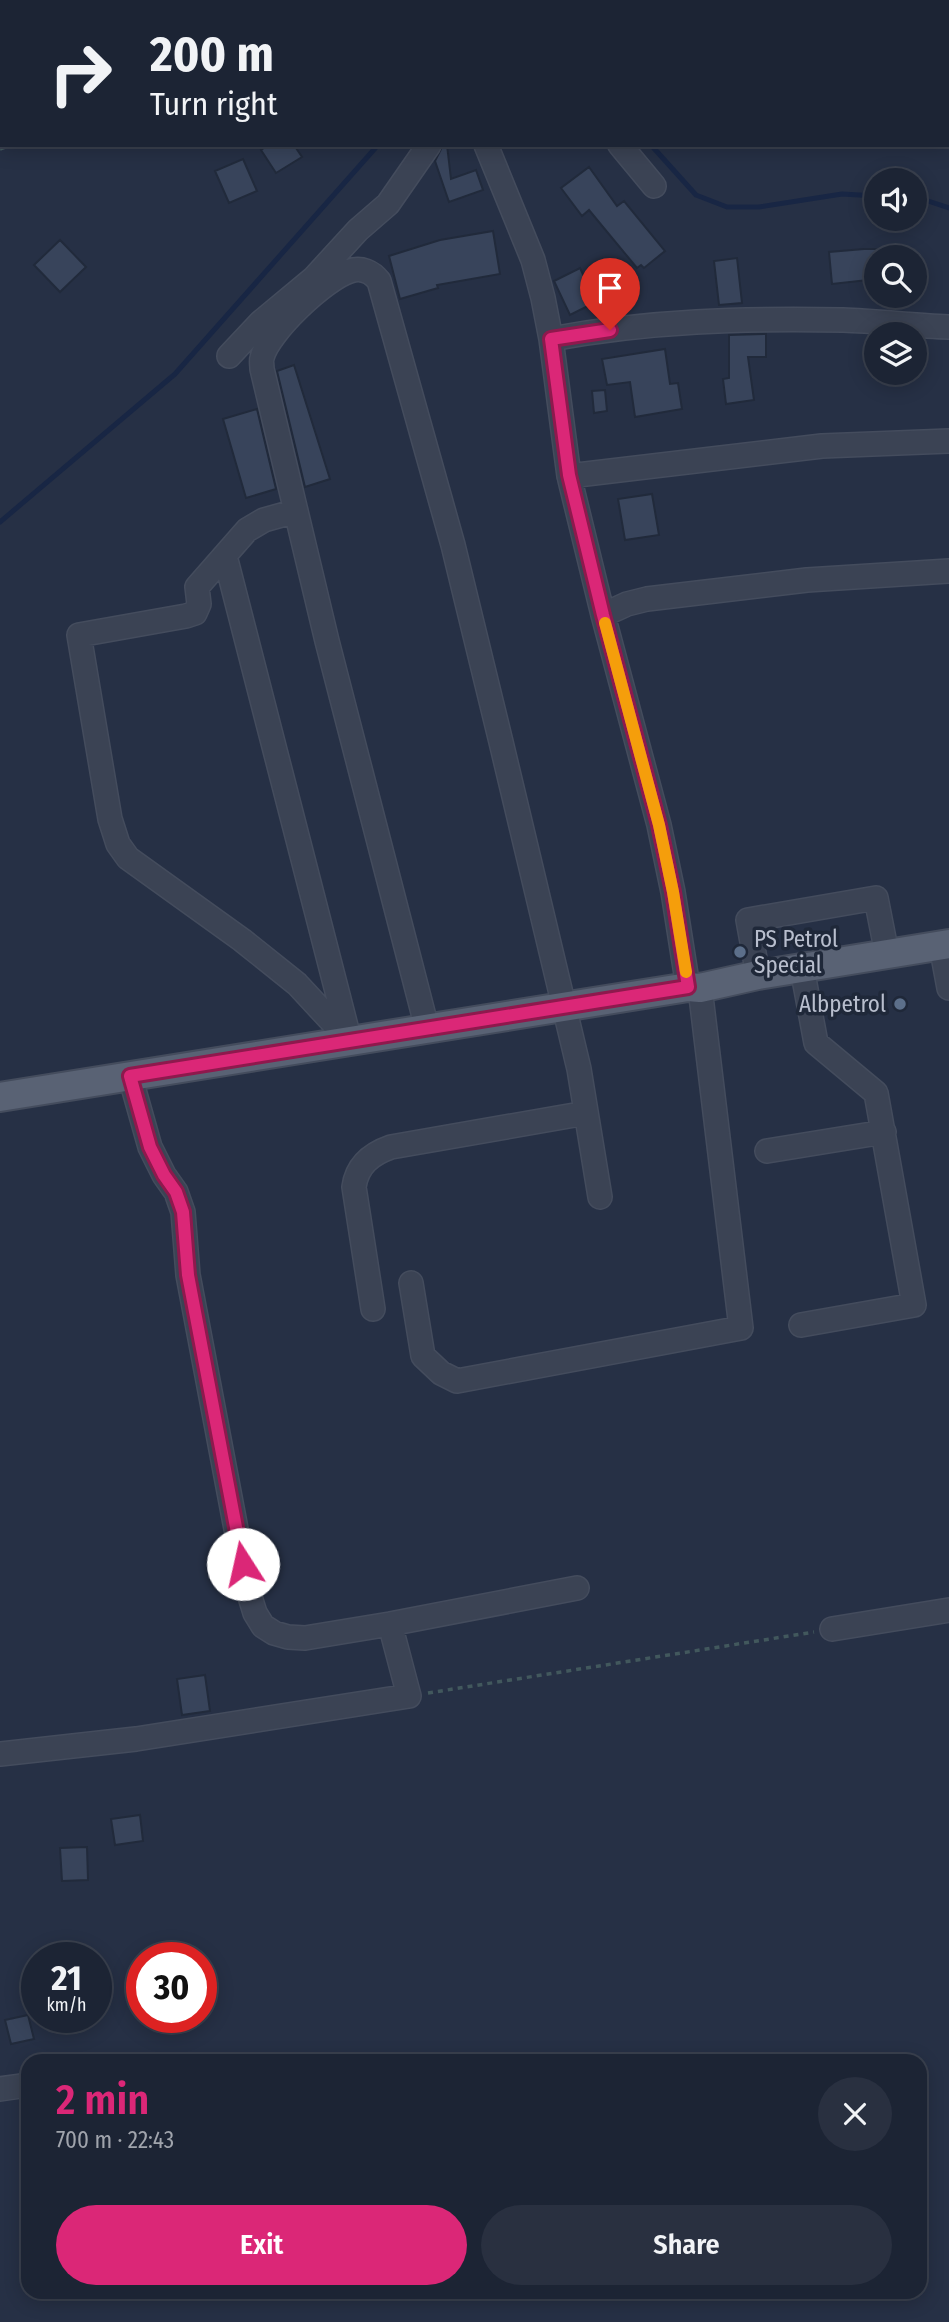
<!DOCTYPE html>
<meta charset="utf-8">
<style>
body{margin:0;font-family:"Fira Sans Condensed",sans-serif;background:#293040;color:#f1f3f6;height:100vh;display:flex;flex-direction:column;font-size:26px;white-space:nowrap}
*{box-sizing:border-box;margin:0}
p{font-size:23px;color:#a0a4ac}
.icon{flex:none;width:38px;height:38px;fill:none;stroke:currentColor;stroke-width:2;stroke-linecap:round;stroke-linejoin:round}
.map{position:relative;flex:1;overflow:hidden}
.details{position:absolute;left:21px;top:2054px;width:906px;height:245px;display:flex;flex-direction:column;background:#1c2434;border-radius:21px;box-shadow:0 4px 18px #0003,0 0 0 2px #3a414f}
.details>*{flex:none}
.top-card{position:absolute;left:0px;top:0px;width:950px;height:147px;box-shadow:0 4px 18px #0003,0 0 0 2px #3a414f;background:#1c2434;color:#f1f3f6;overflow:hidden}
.buttons{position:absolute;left:864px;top:168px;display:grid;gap:14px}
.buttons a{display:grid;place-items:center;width:63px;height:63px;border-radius:50%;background:#1c2434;box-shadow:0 4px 18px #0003,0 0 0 2px #3a414f;font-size:35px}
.speed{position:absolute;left:21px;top:1942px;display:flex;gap:14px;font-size:35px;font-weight:700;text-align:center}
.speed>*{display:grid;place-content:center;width:91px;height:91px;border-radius:50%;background:#1c2434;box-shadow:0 4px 18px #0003,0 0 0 2px #3a414f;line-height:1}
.speed small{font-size:18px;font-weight:400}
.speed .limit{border:10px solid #d22;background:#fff;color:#111}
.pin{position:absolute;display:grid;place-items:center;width:60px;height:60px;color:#fff;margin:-72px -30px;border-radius:50% 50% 50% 0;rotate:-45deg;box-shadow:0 0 7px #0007}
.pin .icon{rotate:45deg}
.me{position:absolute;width:77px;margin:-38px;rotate:350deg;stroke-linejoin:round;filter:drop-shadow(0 0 5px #0008)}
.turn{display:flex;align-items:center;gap:24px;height:147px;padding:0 35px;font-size:32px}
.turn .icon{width:91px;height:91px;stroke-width:2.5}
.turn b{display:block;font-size:49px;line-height:60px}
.round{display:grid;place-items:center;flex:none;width:74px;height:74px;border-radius:37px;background:#293040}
.summary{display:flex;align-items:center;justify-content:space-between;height:119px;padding:0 35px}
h1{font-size:42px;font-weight:600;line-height:52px;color:#db2777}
.action{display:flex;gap:14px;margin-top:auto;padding:14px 35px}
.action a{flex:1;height:80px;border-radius:42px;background:#db2777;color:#fff;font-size:28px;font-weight:600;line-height:80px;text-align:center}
.action a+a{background:#293040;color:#f1f3f6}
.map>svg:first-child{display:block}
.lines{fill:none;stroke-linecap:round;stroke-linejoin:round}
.stream{stroke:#182644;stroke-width:5}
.building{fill:#38445b;stroke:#212a3b;stroke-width:2}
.minor-casing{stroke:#444c5d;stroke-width:26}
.major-casing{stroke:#444c5d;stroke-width:32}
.path{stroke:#42585d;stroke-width:3.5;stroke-dasharray:5 5;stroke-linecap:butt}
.minor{stroke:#3b4354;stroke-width:23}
.major{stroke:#596274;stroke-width:28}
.route-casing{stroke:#8e194d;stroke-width:18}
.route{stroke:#db2777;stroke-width:12}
.slow{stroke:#f59e0b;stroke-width:12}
.service-dot{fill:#5c6f8a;stroke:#1f2839;stroke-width:2.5}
.labels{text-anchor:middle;stroke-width:7;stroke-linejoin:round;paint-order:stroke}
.poi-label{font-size:23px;fill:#b8becd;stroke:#1f2839;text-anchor:start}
</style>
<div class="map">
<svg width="949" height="2322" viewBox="0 0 949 2322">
<rect width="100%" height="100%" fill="#263045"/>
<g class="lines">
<path class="stream" d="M651,145L696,195L727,207H759L842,194L877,196
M915,199L925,200L949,208
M0,522L175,374L378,145"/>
</g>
<path class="building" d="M268,145H294L302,157L276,173L261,150Z
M443,145H447L451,179L476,170L483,190L449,202L435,161Z
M243,159L257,191L229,203L215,171Z
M589,167L617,206L624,201L665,251L644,268L641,265L637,268L589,210L582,216L561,188Z
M493,231L500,274L437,285L438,288L400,299L389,256L440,240Z
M60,240L86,267L60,292L34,265Z
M864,249H877V279L832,284L829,252Z
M737,258L742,303L719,305L714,261Z
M580,268L596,302L570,315L554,281Z
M766,334V357H748L754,400L726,404L723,379L729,378V335Z
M665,349L670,384L678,383L682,409L635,417L630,382L607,385L602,359Z
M294,365L330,479L305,487L277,371Z
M605,390L607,411L594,413L592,391Z
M257,409L276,489L246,498L223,419Z
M652,494L659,535L625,540L618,499Z
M205,1675L210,1711L182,1715L177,1679Z
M140,1815L143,1841L115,1845L111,1819Z
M87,1847L88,1880L62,1881L60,1848Z
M28,2015L34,2039L11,2044L5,2020Z"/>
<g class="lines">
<g class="minor-casing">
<path id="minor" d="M467,0L468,2
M831,0L832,2
M945,0L946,2
M178,2L182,0
M528,2L529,0
M486,145L533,260L543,298L551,339L569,476L603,615L659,825L673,892L688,987
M620,145L654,186
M551,339C647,321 745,318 843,320C878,321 914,326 949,327
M229,356L261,322L314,278L358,230L388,204L429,145
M569,476L822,446L949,441
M296,511L264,520L247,530L197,587L199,604L195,613L186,616L79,635L110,819L118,844L128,858L242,940L297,984L350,1041
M225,556L349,1038
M603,615L627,604L647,599L807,580L949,571
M941,945L949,988
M758,975L748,920L876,898L887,954
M427,1028L327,641L262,369C262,365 261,361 262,358C267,333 326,278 350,271C361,267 372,272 379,281L453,545L501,742L579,1069L600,1197
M130,1076L150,1147L164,1175L176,1192L183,1212L188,1275L247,1587L255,1613L263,1626L274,1633L288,1637L305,1638L390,1624L577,1588
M767,1151L884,1132
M411,1283L423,1356L441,1373L457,1381L741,1328L700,988
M373,1309L354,1187C357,1165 371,1154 391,1147L586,1113
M801,1325L914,1305L876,1093L816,1043L802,968
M832,1629L949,1610
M0,1754L136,1739L409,1696L390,1624
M0,2089L28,2085"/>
</g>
<g class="major-casing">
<path id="major" d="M0,1097L688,987L700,988L758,975L949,944"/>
</g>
<path class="path" d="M0,149L12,145
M428,1693L814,1632"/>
<use href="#minor" class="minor"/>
<use href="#major" class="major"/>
</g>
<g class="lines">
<g class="route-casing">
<path id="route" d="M243,1564L188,1275L183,1212L176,1192L164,1175L150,1147L130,1076L688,987L673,892L659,825L603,615L569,475L551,339L610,330"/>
</g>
<use href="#route" class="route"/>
<path class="slow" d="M605,623L659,825L673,892L686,972"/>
</g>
<g class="service-dot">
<circle cx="740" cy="952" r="7"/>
<circle cx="900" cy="1004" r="7"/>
</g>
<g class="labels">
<g class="poi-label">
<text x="754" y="947">PS Petrol<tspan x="754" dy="26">Special</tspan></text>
<text x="886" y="1012" text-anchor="end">Albpetrol</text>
</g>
</g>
</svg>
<div class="buttons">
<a><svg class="icon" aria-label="sound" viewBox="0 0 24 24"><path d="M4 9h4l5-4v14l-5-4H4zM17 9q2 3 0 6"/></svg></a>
<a><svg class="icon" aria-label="search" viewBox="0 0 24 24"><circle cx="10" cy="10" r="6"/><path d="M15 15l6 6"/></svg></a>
<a><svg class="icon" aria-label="layers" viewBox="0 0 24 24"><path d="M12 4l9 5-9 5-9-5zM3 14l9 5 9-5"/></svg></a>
</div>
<div class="speed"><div>21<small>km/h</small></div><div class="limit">30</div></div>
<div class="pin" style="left:610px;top:330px;background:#d93025"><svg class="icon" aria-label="arrive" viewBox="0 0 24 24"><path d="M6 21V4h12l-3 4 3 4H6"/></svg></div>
<svg class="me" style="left:243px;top:1564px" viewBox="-20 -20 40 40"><circle r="19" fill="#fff"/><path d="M0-13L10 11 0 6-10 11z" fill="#db2777"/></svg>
<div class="top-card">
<div class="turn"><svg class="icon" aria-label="right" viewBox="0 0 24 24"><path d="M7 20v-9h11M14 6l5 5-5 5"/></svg><div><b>200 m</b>Turn right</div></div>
</div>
<section class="details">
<div class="summary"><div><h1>2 min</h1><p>700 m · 22:43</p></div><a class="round"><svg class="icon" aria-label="close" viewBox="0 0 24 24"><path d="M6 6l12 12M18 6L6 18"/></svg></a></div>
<div class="action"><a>Exit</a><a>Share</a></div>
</section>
</div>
